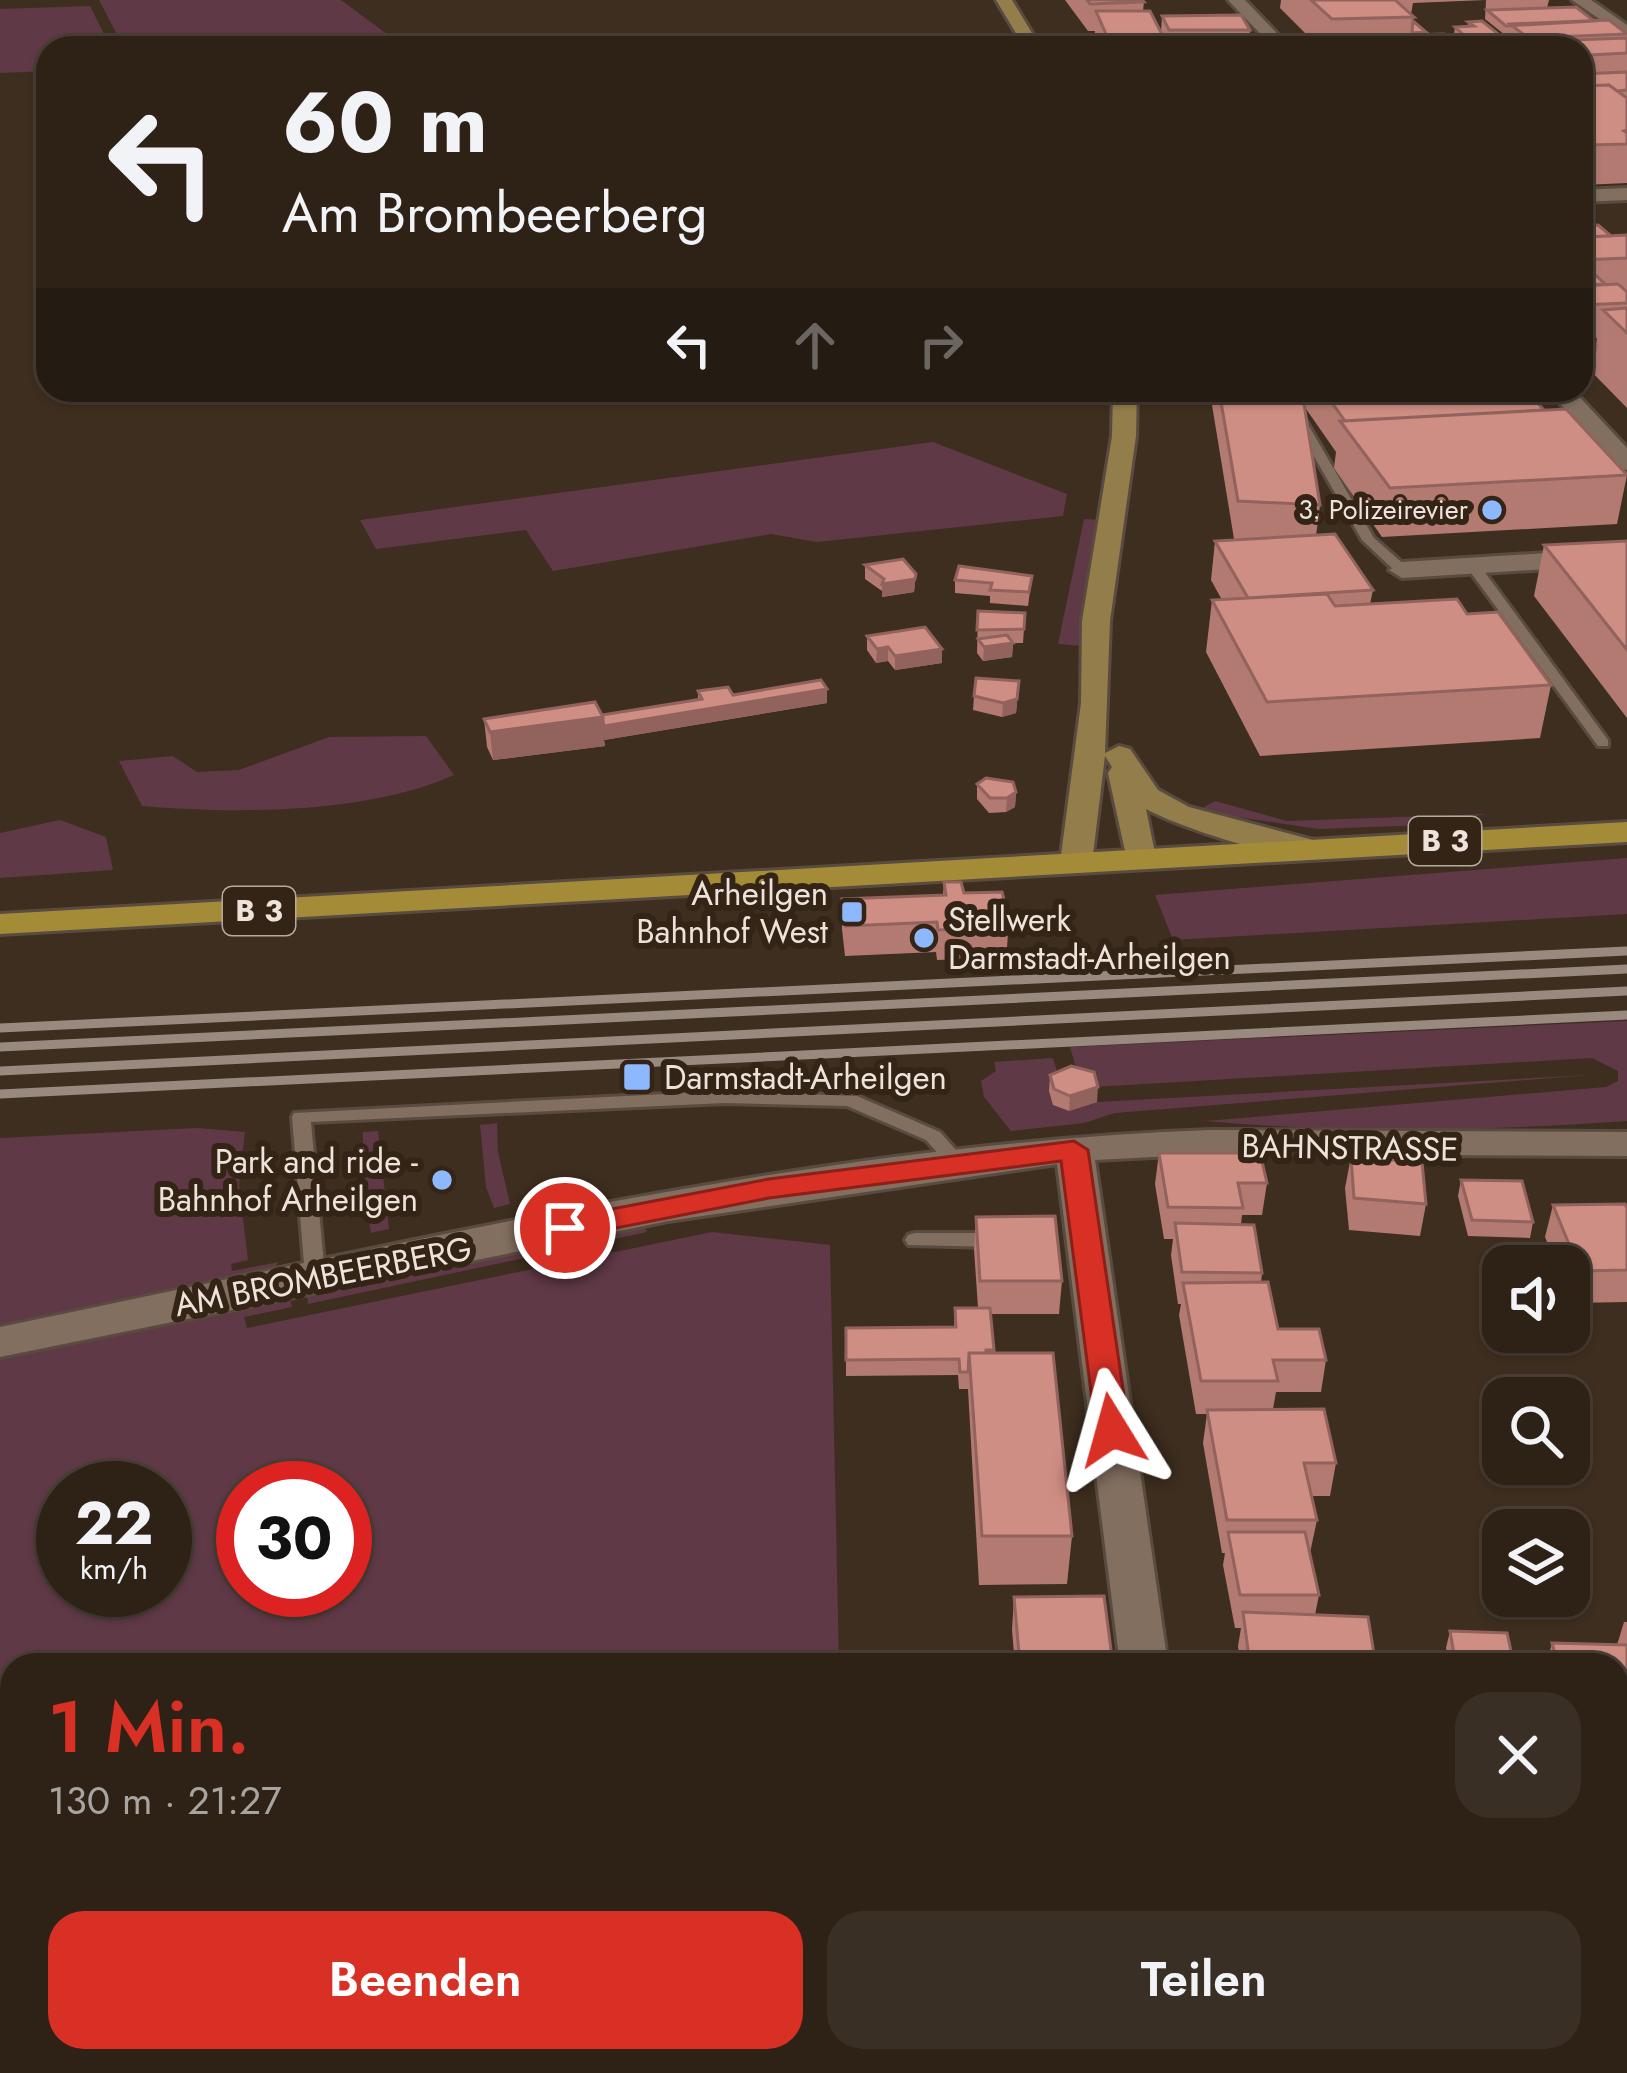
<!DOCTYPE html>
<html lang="de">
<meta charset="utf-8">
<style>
body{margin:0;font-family:Jost,sans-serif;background:#3a2f24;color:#f1f3f6;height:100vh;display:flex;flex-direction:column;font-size:45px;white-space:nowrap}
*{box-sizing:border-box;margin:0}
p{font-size:39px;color:#a7a4a1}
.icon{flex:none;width:66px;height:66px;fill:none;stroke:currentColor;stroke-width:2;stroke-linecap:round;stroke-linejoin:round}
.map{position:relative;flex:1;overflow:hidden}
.panel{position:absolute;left:0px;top:1653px;width:1629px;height:420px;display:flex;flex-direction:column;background:#2e2217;border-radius:36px 36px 0 0;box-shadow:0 3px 9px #0004,0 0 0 3px #493f36}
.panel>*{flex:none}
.guide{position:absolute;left:36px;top:36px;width:1557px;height:366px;border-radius:36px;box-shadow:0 3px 9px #0004,0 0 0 3px #493f36;background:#2e2217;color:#f1f3f6;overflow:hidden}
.controls{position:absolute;left:1482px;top:1245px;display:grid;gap:24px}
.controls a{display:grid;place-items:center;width:108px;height:108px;border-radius:24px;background:#2e2217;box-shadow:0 3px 9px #0004,0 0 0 3px #493f36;font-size:60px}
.speed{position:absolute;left:36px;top:1461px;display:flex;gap:24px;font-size:60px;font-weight:700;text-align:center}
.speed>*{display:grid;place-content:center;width:156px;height:156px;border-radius:50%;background:#2e2217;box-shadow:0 3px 9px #0004,0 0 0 3px #493f36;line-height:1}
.speed small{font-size:30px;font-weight:400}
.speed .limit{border:18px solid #d22;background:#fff;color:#111}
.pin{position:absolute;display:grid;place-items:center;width:102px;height:102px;color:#fff;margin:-51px;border:6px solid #fff;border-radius:50%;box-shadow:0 3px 12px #0007}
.me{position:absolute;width:132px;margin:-66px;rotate:352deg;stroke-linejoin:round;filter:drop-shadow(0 0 9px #0008)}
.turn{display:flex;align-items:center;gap:42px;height:252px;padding:0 48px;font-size:54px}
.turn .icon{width:156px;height:156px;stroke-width:2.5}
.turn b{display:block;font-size:84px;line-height:102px}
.lanes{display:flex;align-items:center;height:114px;padding:0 48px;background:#0003;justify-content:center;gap:60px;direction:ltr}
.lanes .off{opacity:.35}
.round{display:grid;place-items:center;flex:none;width:126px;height:126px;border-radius:36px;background:#3a2f24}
.summary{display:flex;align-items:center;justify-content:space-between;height:204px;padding:0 48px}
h1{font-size:72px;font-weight:600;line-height:90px;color:#d93025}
.button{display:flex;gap:24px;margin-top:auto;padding:24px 48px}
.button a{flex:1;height:138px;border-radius:36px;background:#d93025;color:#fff;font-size:48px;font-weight:600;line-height:138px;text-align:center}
.button a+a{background:#3a2f24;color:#f1f3f6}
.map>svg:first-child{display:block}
.green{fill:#5f3946;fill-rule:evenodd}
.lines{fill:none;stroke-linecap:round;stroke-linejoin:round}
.lane-casing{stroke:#594b3f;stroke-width:6}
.street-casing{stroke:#594b3f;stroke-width:6}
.secondary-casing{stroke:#594b3f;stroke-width:6}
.primary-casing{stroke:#594b3f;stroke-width:6}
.lane{fill:#826f5f;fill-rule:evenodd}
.street{fill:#826f5f;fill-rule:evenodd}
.secondary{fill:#937d4b;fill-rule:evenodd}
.primary{fill:#a48b37;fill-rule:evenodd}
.rail{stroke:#988a7f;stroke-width:9}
.wall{fill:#b27a71}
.shaded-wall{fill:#91635c}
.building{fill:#cf8e83;stroke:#91635c;stroke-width:3}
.route{fill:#d93025;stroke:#8d1f18;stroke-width:3}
.poi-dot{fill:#8eb8fd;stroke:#342416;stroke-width:4.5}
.labels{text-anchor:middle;stroke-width:12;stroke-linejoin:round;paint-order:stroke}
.far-poi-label{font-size:27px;fill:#eee3da;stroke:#342416;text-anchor:end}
.shield{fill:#342416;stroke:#b6aa9f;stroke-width:3}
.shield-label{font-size:30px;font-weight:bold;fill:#eee3da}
.poi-label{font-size:33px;fill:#eee3da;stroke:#342416;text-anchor:end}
.street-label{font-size:33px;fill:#eee3da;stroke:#342416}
</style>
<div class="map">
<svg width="1627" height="2073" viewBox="0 0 1627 2073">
<rect width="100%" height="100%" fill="#3e2e1f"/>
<path class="green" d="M99,0H341L391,37L272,48H124Z
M90,6L111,48H48V71L0,73V9Z
M933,442L1067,494L1063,516L817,542L771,534L553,571L526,530L376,549L360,520Z
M1084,519L1099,520L1083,646L1058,644Z
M426,736L454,775C367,814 237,814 142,806L119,761L173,756L197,772L239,770L329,737Z
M1215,801L1287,821L1487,814L1458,819L1455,824L1318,829L1197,811Z
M60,820L106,837L113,870L0,878V833Z
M1627,858V914L1173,940L1155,895Z
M1627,1021V1121C1485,1131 1348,1134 1206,1121L1606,1087L1618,1081V1071L1592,1058L1093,1087L1080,1081L1070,1047Z
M1053,1058L1060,1082L1053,1105L1069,1111L1097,1102L1590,1075L1115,1113L1084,1123L1011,1131L984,1097L981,1081L996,1071L994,1062Z
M497,1123L498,1152L510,1204L494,1208L486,1187L480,1125Z
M197,1128L245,1132L239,1185L248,1260L231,1264L232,1271L279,1262L241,1308L290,1298L292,1307L244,1317L247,1328L712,1232L830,1245L839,1665H12V1943L0,1944V1138ZM63,1488H165V1590H63ZM243,1488H345V1590H243Z
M378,1131L389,1229L371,1233L363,1189V1132Z
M644,1224L647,1232L308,1304L307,1296Z
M12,1945V2061H599V2073H0V1946Z"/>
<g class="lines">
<g class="lane-casing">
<path id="lane" d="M1276,390H1288L1374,538L1407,567V573H1397L1362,540Z
M1473,562L1478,563L1608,740V746H1598L1466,566Z
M725,1091L857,1096L940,1132L969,1165L959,1171L952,1169L926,1140L847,1106L725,1103L311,1122L325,1276L322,1281H308L305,1276L292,1117L294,1113Z
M915,1233H998L1005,1235L1008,1240L1005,1245L998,1247L908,1245L905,1240L908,1235Z"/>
</g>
<g class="street-casing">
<path id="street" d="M1228,0H1245L1291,48H1274Z
M1572,0H1591L1627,25V38Z
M1627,188V200L1581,202V190Z
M1548,390H1573L1627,448V470L1618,468Z
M1627,548V564L1402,578L1389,570L1402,562Z
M1211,1130L1627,1132V1156L1211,1154L1095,1160L1168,1665H1120L1057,1164L668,1221L0,1357V1327C394,1246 809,1144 1211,1130Z
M1617,1752H1627V1794H1617Z
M1176,2061H1232L1234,2073H1178Z"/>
</g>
<g class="secondary-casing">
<path id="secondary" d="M996,0H1012L1041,48H1025Z
M1113,390H1137L1136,436L1110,621L1105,753L1119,746L1130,749L1158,790L1189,807L1317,841L1322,848L1317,855C1286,863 1176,826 1146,809L1156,858L1140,868L1128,865L1108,773L1112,767L1105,756L1092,863L1076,873L1060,863L1081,703L1082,621L1112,436Z"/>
</g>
<g class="primary-casing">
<path id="primary" d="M1627,822V842L0,934V914Z"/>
</g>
<use href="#lane" class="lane"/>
<use href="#street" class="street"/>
<use href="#secondary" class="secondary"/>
<use href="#primary" class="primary"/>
<path class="rail" d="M0,1028L1627,951
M0,1047L1627,969
M0,1071L1627,991
M0,1094L1627,1015"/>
</g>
<path class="wall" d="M1065,0H1142L1144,2L1143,11L1161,32L1162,16L1250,30L1248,48H1099L1094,38L1095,31H1088Z
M1281,0H1549L1547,8L1594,21L1627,33V72L1587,74L1581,69V48H1513L1507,43L1508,35H1505L1485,19L1486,0L1413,3L1411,14L1414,17L1413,21L1426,32V34L1453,41L1455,27L1468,26V22L1501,36L1499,48H1320L1280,8Z
M1627,72V183L1583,185L1581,183V74Z
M1581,206L1586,211L1584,226L1611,236L1627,235V290L1625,291L1627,292V408L1581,361V347L1596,346L1597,338L1581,339Z
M1197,390H1292L1297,396L1298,390H1526L1544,410L1627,475L1617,524L1382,537L1334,468L1336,452L1304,406L1320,505L1316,536L1373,590L1370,604L1467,614L1551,685L1540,738L1260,756L1206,652L1212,600H1222L1211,580L1215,541L1248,539H1234L1212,405L1213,392H1197Z
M1627,541V718L1534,596L1544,545Z
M865,565L916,574L914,592L882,597V591L865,579Z
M1032,576L1028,606L990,603V596L955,593V580Z
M978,611L1025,613L1023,643H1013L1012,657L983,661L977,653Z
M867,636L942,649V663L895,670L888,661L876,663L867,650Z
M1019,681L1016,713L1002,717L973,710L974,696Z
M827,689V703L604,740L605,746L493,760L487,747L484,719L602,715L698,700V691L733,695Z
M977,784L1016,792L1015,807L1006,812L989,813L977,799Z
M944,882L1009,918L1007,948L986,949V958L937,960L936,952L845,956L842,929V899L943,895Z
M1050,1075L1097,1102L1069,1111L1053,1105L1049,1091Z
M1159,1153L1267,1183L1262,1215H1242L1241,1224L1262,1273L1261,1283L1278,1329L1326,1360L1321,1392H1276L1273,1409L1336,1463L1330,1496H1312L1317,1520L1310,1553L1319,1595L1315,1615L1375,1660L1374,1665H1240L1238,1646L1241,1628H1235L1223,1565L1225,1553H1222L1203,1443L1207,1414H1196L1179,1315L1181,1304H1178L1171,1255L1173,1239H1164L1155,1184Z
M1351,1157L1426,1204L1420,1236L1349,1230L1345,1188Z
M1461,1180L1533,1222L1530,1238L1468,1236L1458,1196Z
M1553,1205L1627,1208V1302L1572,1303L1569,1297V1266H1557L1545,1237Z
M976,1217L1062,1281L1059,1314H990L993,1353L1072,1536L1067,1584L979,1585L968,1389H959L958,1375L846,1376V1328L954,1327L955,1308H978L974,1249Z
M1014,1597L1113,1665H1015L1012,1630Z
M1624,1622H1627V1754H1617V1665H1546L1552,1643L1617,1645Z
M1450,1631L1514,1665H1449L1446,1648Z
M1617,1783H1627V1897H1617Z
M1313,2061H1414L1417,2073H1316Z"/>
<path class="shaded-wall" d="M916,574L914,592L882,597V584Z
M1013,643L1012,657L983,661L984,647Z
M888,647V661L876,663L877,649Z
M942,649V663L895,670V656Z
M1019,681L1016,713L1002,717L1003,703Z
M827,689V703L604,740L605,746L493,760L490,732Z
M1016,792L1015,807L1006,812L1007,798Z
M1098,1087L1097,1102L1069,1111L1070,1096Z"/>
<path class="building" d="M1087,0H1142L1144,2L1090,4Z
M1311,0H1395L1414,17L1332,19Z
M1576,7L1594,21L1506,26L1487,10Z
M1096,11H1150L1169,48H1112Z
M1241,15L1250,30H1169L1162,16Z
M1609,20L1627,34L1528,38L1510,24Z
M1413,21L1426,32L1412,33Z
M1482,21L1501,36L1466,37L1455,27L1474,26L1468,22Z
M1444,34L1454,42L1468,41L1476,48H1387L1374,36Z
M1627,38V53L1590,55L1572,40Z
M1627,72V90L1617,91L1609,85L1581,86V74Z
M1609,85L1627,98V130L1624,131L1627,133V144L1590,145L1581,137V86Z
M1598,225L1611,236L1585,237L1582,234L1584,226Z
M1581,233L1585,237L1627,235V258L1581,260Z
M1581,270H1590L1605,284L1581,285Z
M1618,284L1627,292V303L1581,305V286Z
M1627,308V333L1603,310Z
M1596,346L1593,359L1581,347Z
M1219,390H1292L1304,404L1320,505L1238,501Z
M1323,390H1526L1544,410L1345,421Z
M1566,409L1627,475L1390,488L1340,421Z
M1335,534L1373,590L1248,598L1215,541Z
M1627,541V650L1544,545Z
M903,559L916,574L915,579L882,584L884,579L865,565Z
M959,566L1032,576L1029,592L990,590L992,583L955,580Z
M1327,594L1335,606L1457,599L1467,614L1498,612L1551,685L1267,702L1212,600Z
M978,611L1025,613L1024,629L977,630Z
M925,627L942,649L895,656L888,647L877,649L867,636Z
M1007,635L1013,643L984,647L978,639Z
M976,678L1019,681L1017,699L1003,703L974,696Z
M821,680L827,689L604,726L602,715L702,699L698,691L728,687L733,695Z
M595,702L603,717L490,732L484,719Z
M986,778L1013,782L1016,792L1007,798H990L977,784Z
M944,882H961L964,893L1002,892L1009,918L985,919L987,928L938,930L937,922L846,926L842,899L946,895Z
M1071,1066L1094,1072L1098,1087L1070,1096L1054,1089L1050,1075Z
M1159,1153H1260L1267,1183H1238L1243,1208L1168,1207Z
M1351,1157L1422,1162L1426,1204L1354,1198Z
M1461,1180L1522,1181L1533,1222L1472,1220Z
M1625,1204L1627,1208V1270L1580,1271L1553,1205Z
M1055,1216L1062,1281H980L976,1217Z
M1175,1223L1254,1225L1262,1273L1182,1272Z
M1268,1282L1278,1329H1319L1326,1360H1273L1278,1381H1201L1183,1283Z
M955,1308H990L994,1350H986V1353H969L968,1372H960L959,1359L846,1360V1328L956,1327Z
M969,1353H1053L1072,1536H982Z
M1324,1409L1336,1463H1304L1317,1520H1227L1207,1410Z
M1228,1532H1305L1319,1595H1240Z
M1104,1596L1113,1665H1020L1014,1597Z
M1243,1612L1368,1617L1375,1660L1343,1659L1344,1665H1250Z
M1450,1631L1507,1633L1514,1665H1456Z
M1552,1643L1627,1645V1721L1617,1720V1665H1558Z
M1617,1783H1627V1864H1620L1617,1853Z
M1327,2061H1414L1417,2073H1329Z"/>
<path class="route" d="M1074,1141L1088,1150L1129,1430L1112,1442L1096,1430L1061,1161L769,1198L565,1238L550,1228L565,1218L769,1179Z"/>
<g class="poi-dot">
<circle cx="1492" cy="510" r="12"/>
<rect x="840" y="900" width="24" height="24" rx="6"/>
<circle cx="924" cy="938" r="12"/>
<rect x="622" y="1062" width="30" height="30" rx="6"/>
<circle cx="442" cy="1180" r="12"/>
</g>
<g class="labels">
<g class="far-poi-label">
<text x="1468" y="519">3. Polizeirevier</text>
</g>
<g class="shield">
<rect x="1409" y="817" width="72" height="48" rx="9"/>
<rect x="223" y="887" width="72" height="48" rx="9"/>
</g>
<g class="shield-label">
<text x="1445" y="851">B 3</text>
<text x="259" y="921">B 3</text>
</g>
<g class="poi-label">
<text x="828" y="905">Arheilgen<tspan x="828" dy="38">Bahnhof West</tspan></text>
<text x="948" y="931" text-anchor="start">Stellwerk<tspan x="948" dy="38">Darmstadt-Arheilgen</tspan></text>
<text x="664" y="1089" text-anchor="start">Darmstadt-Arheilgen</text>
<text x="418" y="1173">Park and ride -<tspan x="418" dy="38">Bahnhof Arheilgen</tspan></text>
</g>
<g class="street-label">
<text transform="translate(1350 1147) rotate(1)" y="12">BAHNSTRASSE</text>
<text transform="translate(323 1276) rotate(-11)" y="12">AM BROMBEERBERG</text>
</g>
</g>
</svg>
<div class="controls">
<a><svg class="icon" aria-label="sound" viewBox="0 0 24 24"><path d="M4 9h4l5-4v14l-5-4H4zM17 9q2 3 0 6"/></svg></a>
<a><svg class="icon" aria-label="search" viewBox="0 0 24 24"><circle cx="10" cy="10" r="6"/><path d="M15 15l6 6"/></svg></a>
<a><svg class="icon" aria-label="layers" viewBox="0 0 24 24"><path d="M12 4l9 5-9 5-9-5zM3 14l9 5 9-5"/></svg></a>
</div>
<div class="speed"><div>22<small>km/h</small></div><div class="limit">30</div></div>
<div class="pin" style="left:565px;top:1228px;background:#d93025"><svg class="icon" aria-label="arrive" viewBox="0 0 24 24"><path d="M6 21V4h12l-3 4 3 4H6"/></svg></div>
<svg class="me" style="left:1112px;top:1430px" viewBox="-20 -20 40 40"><path d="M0-17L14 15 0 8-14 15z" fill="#d93025" stroke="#fff" stroke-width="4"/></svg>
<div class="guide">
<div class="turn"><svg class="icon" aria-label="left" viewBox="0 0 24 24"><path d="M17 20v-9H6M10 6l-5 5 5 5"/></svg><div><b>60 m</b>Am Brombeerberg</div></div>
<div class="lanes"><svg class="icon" aria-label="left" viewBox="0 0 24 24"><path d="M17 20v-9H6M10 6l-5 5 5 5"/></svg><svg class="icon off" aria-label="ahead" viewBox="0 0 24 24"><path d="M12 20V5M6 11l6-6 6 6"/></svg><svg class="icon off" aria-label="right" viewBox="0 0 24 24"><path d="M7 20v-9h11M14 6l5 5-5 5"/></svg></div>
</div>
<section class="panel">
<div class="summary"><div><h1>1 Min.</h1><p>130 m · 21:27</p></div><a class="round"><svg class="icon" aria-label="close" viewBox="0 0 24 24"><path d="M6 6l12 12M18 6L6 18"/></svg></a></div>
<div class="button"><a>Beenden</a><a>Teilen</a></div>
</section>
</div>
